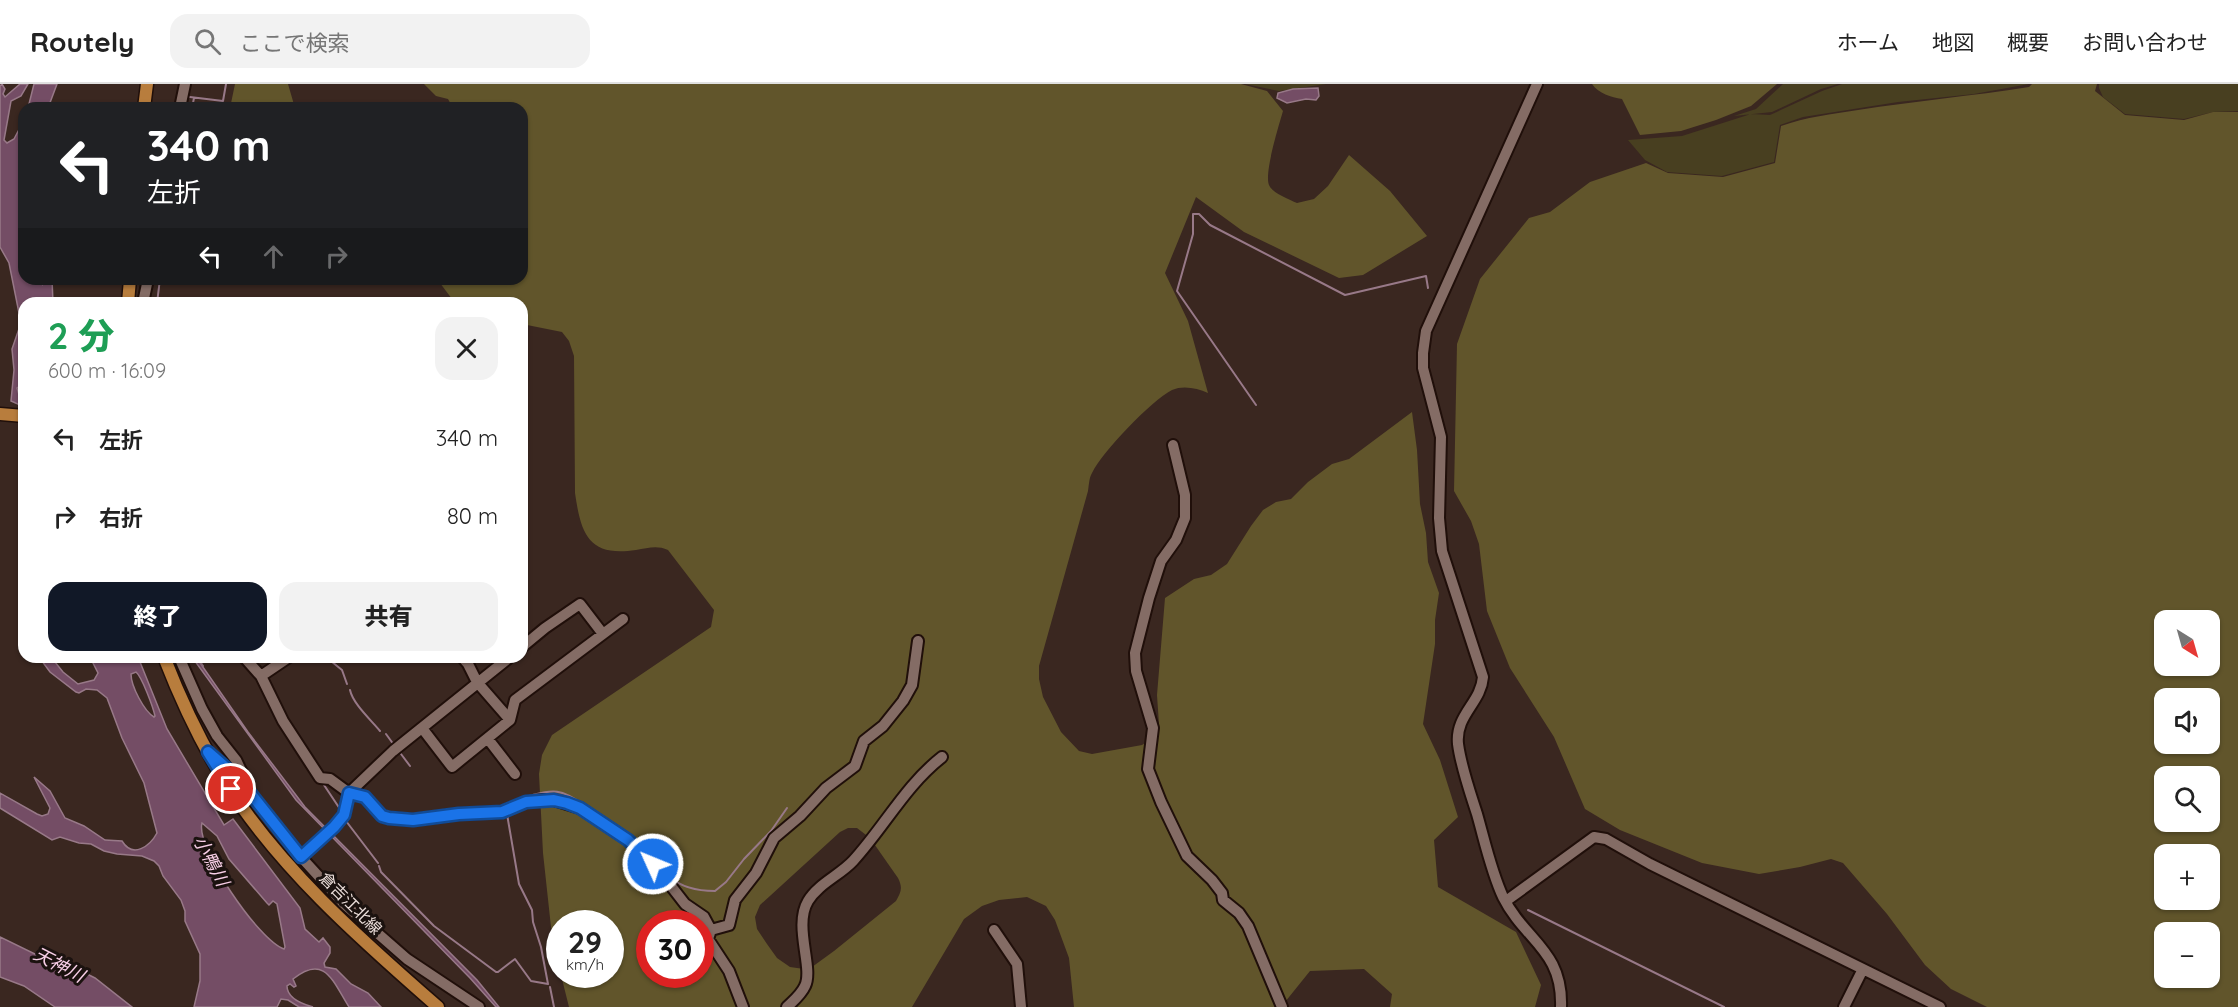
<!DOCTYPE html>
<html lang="ja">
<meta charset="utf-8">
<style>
body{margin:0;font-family:Quicksand,"Noto Sans JP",sans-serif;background:#f2f2f2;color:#222;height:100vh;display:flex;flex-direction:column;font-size:22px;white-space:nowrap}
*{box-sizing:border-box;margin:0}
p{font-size:20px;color:#767676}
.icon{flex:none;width:33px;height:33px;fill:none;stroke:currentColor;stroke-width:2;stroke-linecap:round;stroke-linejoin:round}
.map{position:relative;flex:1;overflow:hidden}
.sheet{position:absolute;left:18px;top:213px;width:510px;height:366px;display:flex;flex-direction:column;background:#fff;border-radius:18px;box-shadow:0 2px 4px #0004}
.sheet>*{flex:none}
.hud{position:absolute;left:18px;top:18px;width:510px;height:183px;border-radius:18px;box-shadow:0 2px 4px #0004;background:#202124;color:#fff;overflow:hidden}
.needle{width:39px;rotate:143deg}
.controls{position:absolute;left:2154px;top:526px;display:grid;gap:12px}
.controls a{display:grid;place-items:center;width:66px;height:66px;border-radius:12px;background:#fff;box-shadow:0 2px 4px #0004;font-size:30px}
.speed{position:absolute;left:546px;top:826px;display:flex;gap:12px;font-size:30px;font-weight:700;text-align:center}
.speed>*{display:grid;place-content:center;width:78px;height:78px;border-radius:50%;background:#fff;box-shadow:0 2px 4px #0004;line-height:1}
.speed small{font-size:15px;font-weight:400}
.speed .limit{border:9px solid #d22;background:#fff;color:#111}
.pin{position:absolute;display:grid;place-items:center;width:51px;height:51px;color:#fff;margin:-26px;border:3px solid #fff;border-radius:50%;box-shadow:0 2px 6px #0007}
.me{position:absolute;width:66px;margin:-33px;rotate:314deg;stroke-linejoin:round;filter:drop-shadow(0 0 4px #0008)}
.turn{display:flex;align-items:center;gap:21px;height:126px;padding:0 30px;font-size:27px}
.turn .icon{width:78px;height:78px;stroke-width:2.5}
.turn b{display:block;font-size:42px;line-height:51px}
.lanes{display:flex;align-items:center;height:57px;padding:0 30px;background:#0003;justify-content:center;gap:30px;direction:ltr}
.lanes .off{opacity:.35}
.round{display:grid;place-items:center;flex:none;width:63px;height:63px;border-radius:18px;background:#f2f2f2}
.summary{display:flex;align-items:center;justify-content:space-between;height:102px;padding:0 30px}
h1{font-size:36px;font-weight:800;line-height:45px;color:#1e9e55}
.button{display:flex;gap:12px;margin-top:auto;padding:12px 30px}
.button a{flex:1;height:69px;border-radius:18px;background:#111827;color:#fff;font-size:24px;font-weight:800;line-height:69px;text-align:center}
.button a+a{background:#f2f2f2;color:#222}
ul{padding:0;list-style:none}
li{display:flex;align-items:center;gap:18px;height:78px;padding:0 30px}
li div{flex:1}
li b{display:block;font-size:22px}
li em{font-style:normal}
header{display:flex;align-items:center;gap:36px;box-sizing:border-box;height:84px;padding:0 30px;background:#fff;border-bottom:2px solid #e0e0e0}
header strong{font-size:28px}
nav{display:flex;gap:33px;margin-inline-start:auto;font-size:21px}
.search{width:420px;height:54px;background:#f2f2f2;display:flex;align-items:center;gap:15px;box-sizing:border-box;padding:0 21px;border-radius:18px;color:#767676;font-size:22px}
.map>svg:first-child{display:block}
.green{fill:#483f20}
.forest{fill:#61552b;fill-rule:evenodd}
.water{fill:#744d65;stroke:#987988;stroke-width:1.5;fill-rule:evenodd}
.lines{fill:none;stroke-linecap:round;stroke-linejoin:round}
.stream{stroke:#987988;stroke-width:2}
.minor-casing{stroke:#200f0a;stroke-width:14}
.major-casing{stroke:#200f0a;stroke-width:15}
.minor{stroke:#846c65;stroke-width:10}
.major{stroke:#b87d3d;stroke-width:12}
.route-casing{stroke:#114b97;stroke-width:15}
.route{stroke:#1a73e8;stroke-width:10}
.labels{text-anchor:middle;stroke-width:6;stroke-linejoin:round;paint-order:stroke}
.street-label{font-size:16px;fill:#ecdfdb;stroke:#1b120f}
.water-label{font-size:18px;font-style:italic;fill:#f8cfe7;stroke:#1b120f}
</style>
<header>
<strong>Routely</strong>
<div class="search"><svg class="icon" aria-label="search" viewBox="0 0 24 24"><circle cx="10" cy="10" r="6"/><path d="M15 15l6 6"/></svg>ここで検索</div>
<nav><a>ホーム</a><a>地図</a><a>概要</a><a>お問い合わせ</a></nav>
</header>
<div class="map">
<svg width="2238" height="923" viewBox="0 0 2238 923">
<rect width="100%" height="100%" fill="#3a2720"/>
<path class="green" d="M1245,0H1326L1279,7Z
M1783,0H1838L1821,5L1772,28L1734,32L1756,25Z
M1842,0H2029L1974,10L1898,18L1803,33L1780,41L1774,78L1722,92L1667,88L1645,76L1628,56L1682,52L1751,30L1770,31L1822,7Z
M2099,0H2238V27L2213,28L2184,35L2125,30L2103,13L2099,4Z"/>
<path class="forest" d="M235,0H288L295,24H230Z
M424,0H1241L1267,7L1283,27C1279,41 1264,89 1269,101C1272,109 1289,115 1297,119L1314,115L1328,102L1349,71L1390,107L1427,152L1363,191L1339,194L1244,148L1196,113L1165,189L1188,237L1208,309C1197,304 1183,301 1172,306C1151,317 1103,367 1092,389C1089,394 1089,401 1088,407L1039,582V595L1043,613L1061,648L1079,667L1092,670L1142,661L1155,652L1159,640L1157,611L1165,514L1194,495L1211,491L1227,480L1251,442L1263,426L1276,418L1291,415L1308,398L1332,380L1349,375L1412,328L1417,366L1420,420L1426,449L1428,478L1439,509L1435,536V560L1423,640L1440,676L1458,733L1434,756L1438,803L1516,848L1541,901L1535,923H1390L1392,910L1364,885L1310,887L1281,923H1074L1069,874L1055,836L1046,822L1027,813L999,816L982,822L964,835L912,923H569L561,891H610V840H560L559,884L551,843L543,769L539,690L542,671L552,651L711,543L714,526L668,466C657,461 648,464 636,466C589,473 581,451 575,409L574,272L569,257L562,248L522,240V219H455L437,195H522V24H453L448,15L436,12ZM848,744H857L870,754L898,794C903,804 901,808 896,817L834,867L812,883L804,885L790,883L777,874L767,860L757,845L755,833L760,821L840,748ZM650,840H700V891H650Z
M1592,0H1777L1751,22L1716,36L1681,47L1640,51L1622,15C1611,13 1599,10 1592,0Z
M2032,0H2097L2095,7L2125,31L2184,36L2213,28H2238V923H1987L1951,905L1925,881L1887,830L1843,779L1831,775L1800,783L1759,790L1702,779L1620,746L1585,725L1554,653L1510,584L1487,527L1479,460L1471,437L1454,407L1457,260L1480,195L1529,134L1550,128L1590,98L1646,79L1668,89L1723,93L1775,79L1781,42C1806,33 1832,30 1858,26C1915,17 1972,12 2029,3ZM2164,537H2210V582H2164ZM2164,615H2210V660H2164ZM2164,693H2210V738H2164ZM2164,771H2210V816H2164ZM2164,849H2210V894H2164Z"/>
<path class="water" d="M2,0L5,5L3,10L5,13L20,0H28L21,12L11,17L4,56L7,59L14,55L24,36V113L20,144L24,160V195H38L42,200V195H52L53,219H24V299L17,304L24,327L18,320L11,317L14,286L12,265L21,239L9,179L0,163V2Z
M34,0H57L48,24H28Z
M1318,4L1319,12L1316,16L1306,15L1287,19L1277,14L1278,9L1293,5Z
M39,573H51L63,588L78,600L94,596L98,589L90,573H138L167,645L224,741L233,735L300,824L305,845L319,858L323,854L330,863V869L324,879L325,883L336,885L351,900L368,909L381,923H349C333,898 325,869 293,895L296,902L294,903L290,900L287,902C287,914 302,920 313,923H299L288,916L281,915L277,923H194L200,897V870L185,837V827L181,816L163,792L159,782L154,777L142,772L117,770L104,767L91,760L79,759L60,753L52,756L0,724V709L37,730L42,732L48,730L50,724L34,693L50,707L65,734L84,742L105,756L122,757C133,775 150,762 157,749L144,699L122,654L107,614L97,606L86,605L79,609L76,608L50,588ZM136,588C142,593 153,623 155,632L154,633C144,627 131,602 131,590ZM202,739L217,752L229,775L267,819L269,821L273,817L277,820L285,863L284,865C259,857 195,763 202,739Z
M192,573H196L248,648L305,723L477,896L499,923H496L470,894L296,716Z
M0,853L43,874L61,877L95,894L132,923H55L24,902L0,893Z"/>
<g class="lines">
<path class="stream" d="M190,13L223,17L226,0
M192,24L194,14
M157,219L160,195
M1256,321L1177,207L1193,150V130H1199L1210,141L1345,211L1426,192L1428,204
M197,573L203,582
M326,573L342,586L347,600
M350,606C353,620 371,636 380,647
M386,650L394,661
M401,670L410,682
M322,698L340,725
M525,713C553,706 559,703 584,721
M346,737L378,779
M379,782L381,788L434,842L496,888H498L515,875L531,897L548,900L541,863L533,838L532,826L519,800L507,730
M670,793C682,804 698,807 715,807L726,798L744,775L771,747L787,724
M1528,826L1724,923
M550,903L554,923"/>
<g class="minor-casing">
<path id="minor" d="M1537,0L1426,247L1423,269V284L1441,353L1439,434L1442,467L1483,593C1481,619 1455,631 1458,660C1461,683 1470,708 1477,730C1485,758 1491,787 1503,813C1525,857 1563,866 1561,923
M180,24L185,0
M143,219L148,195
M1173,361L1185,411V434L1176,456L1161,477L1149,514L1135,569L1136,587L1153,644L1148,685L1161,718L1187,772L1212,796L1222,809L1223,816L1239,829L1248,842L1282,923
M522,563L545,544L580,520L603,550
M179,573L202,625L217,652L236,676L247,699
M244,573L261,592L283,637L320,694L330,695L349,709L365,713L382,732L389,734L413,736L459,730L502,728L526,718L543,716H554L580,724L628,756L650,775L685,820L704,833L711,846L708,855L729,887L743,923
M462,573L468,580L477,598L510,636
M261,592L289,573
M422,644L452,683L510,636L515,616L623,535
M488,655L515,690
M211,670L239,695L301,773L343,819L407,875L479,923
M301,773L334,743L344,731L349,709L393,667L510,573
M1506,817L1594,753L1606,755L1650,780L1940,923
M711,846L729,841L735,816L756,789L774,754L800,732L826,704L855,682L864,657L883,642L903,617L912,601L918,557
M994,846L1017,880L1021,923
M787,923C793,917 801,911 805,902C814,884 793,842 808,817C818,800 840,791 853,777C885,742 905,702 942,673
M1844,923L1863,885"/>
</g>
<g class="major-casing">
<path id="major" d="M144,24L147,0
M128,219L130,195
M0,330L24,332
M164,573C180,614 199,655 222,693C277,782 360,855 438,923"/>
</g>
<use href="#minor" class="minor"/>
<use href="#major" class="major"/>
</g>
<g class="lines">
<g class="route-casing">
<path id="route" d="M231,705L208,668L239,695L301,773L334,743L344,731L349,709L365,713L382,732L389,734L413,736L459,730L502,728L526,718L554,716L567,719L580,724L628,756L653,780"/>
</g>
<use href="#route" class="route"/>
</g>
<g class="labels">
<g class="street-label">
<text transform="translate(351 819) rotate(45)" y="6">倉吉江北線</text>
</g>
<g class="water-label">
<text transform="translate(211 777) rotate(62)" y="6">小鴨川</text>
<text transform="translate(59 881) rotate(27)" y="6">天神川</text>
</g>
</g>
</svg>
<div class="controls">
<a><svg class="needle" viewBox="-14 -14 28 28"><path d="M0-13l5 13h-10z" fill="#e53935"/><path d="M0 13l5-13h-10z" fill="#767676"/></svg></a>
<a><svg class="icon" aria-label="sound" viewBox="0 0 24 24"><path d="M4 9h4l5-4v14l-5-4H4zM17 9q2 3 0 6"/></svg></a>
<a><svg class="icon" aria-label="search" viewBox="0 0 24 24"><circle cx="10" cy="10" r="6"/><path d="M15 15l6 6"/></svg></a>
<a>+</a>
<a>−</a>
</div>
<div class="speed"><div>29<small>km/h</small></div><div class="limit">30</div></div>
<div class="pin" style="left:231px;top:705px;background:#d93025"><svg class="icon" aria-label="arrive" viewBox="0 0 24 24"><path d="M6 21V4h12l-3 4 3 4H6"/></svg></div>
<svg class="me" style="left:653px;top:780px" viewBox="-20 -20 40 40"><circle r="17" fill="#1a73e8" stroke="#fff" stroke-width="3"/><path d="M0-11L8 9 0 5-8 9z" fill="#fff"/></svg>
<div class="hud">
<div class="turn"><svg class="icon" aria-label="left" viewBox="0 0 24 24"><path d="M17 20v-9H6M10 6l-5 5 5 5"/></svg><div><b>340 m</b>左折</div></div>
<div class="lanes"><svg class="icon" aria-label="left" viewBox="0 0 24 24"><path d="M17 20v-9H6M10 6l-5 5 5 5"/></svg><svg class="icon off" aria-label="ahead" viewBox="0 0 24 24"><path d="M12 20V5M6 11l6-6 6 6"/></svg><svg class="icon off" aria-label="right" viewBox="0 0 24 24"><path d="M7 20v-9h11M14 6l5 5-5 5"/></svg></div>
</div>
<section class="sheet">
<div class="summary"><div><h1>2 分</h1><p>600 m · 16:09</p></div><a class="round"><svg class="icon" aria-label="close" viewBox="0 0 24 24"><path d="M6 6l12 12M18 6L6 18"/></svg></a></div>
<ul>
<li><svg class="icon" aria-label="left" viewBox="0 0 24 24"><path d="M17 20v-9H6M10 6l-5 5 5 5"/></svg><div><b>左折</b></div><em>340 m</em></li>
<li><svg class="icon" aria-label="right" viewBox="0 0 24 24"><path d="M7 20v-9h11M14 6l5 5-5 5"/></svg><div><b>右折</b></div><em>80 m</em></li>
</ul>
<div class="button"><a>終了</a><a>共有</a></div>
</section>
</div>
